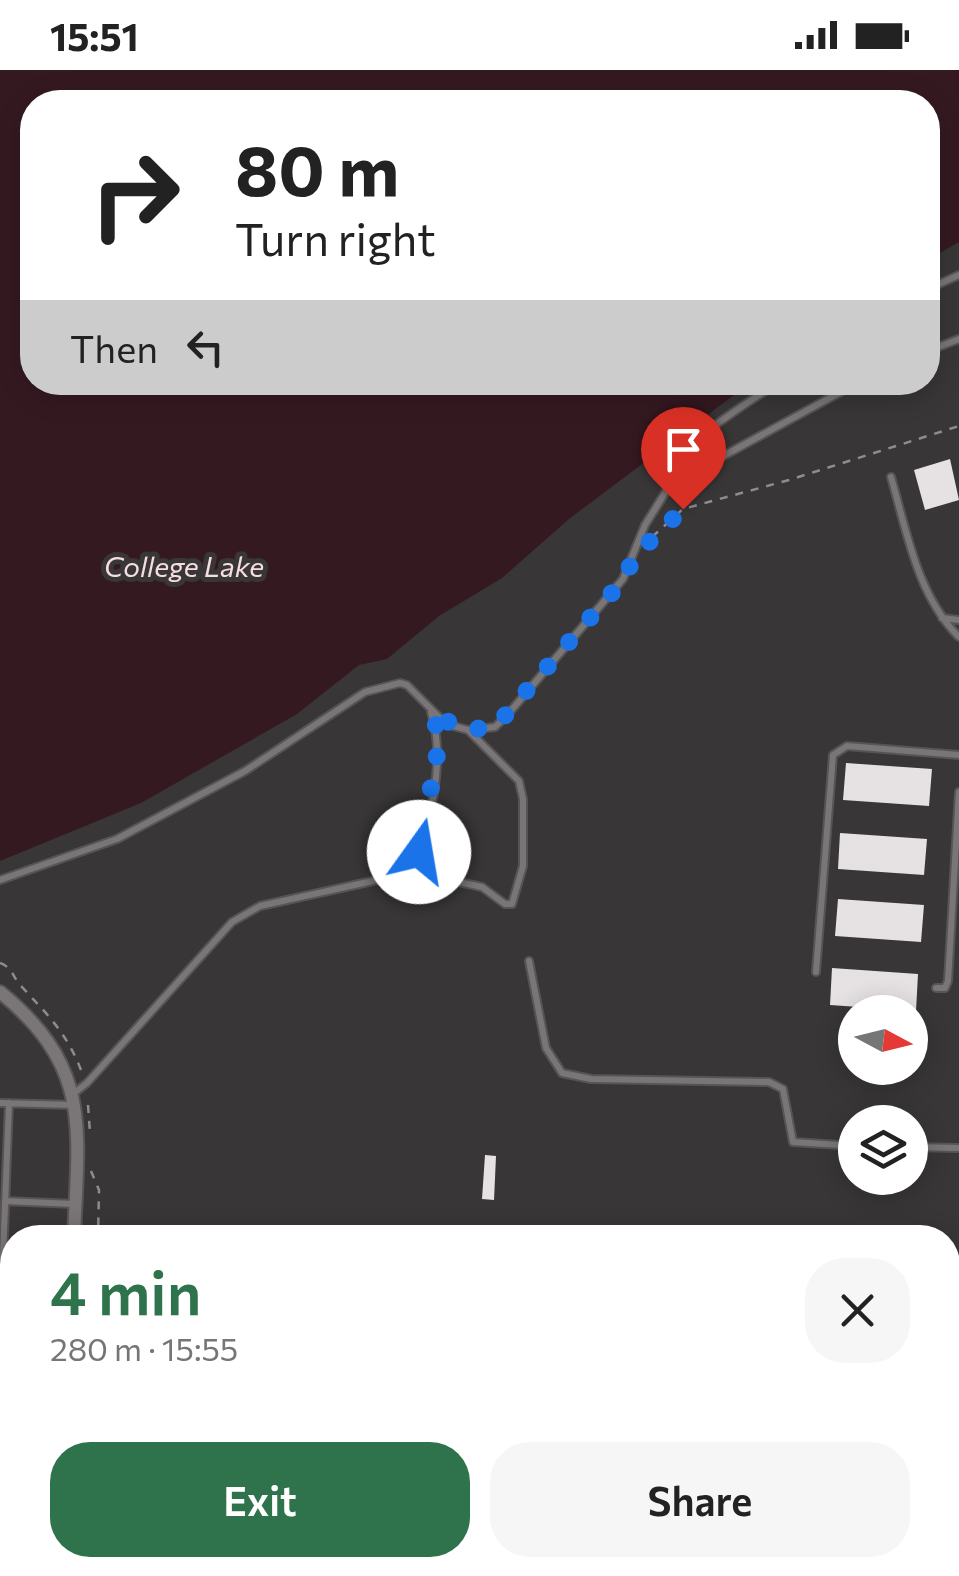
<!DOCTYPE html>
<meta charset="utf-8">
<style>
body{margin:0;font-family:Commissioner,sans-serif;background:#f6f6f6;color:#222;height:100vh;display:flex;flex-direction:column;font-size:38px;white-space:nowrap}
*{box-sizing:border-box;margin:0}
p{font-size:32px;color:#767676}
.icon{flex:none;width:55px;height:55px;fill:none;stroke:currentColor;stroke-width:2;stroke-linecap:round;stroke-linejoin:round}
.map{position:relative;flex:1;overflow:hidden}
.drawer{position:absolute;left:0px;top:1155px;width:960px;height:352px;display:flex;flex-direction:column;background:#fff;border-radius:40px 40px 0 0;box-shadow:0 5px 25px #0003}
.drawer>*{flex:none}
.guide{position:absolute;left:20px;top:20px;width:920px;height:305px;border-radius:40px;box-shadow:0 5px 25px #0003;background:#fff;color:#222;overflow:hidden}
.needle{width:65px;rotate:97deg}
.buttons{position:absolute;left:838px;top:925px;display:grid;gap:20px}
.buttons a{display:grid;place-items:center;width:90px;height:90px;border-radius:50%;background:#fff;box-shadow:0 5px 25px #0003;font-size:50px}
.pin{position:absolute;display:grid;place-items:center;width:85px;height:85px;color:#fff;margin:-102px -42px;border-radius:50% 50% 50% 0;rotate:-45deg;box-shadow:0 0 10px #0007}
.pin .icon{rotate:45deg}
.me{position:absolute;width:110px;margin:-55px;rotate:13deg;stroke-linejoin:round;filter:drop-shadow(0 0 8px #0008)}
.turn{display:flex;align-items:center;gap:35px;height:210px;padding:0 50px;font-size:45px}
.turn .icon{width:130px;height:130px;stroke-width:2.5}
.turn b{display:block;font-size:70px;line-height:85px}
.then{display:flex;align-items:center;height:95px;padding:0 50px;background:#0003;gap:20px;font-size:38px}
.round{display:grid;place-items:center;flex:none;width:105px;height:105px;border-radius:40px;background:#f6f6f6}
.overview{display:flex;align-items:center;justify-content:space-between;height:170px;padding:0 50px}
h1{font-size:60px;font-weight:600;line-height:75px;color:#2e734b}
.primary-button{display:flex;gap:20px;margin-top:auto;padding:20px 50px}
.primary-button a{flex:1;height:115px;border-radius:40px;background:#2e734b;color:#fff;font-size:40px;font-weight:600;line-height:115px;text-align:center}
.primary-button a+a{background:#f6f6f6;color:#222}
.status{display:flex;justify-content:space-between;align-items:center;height:70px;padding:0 50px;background:#fff;direction:ltr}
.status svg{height:28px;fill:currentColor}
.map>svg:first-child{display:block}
.water{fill:#351921}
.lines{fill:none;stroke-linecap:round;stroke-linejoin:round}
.stream{stroke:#351921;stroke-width:4}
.building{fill:#e6e2e3}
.service-casing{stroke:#565454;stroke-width:10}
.minor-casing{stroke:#565454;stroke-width:16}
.path{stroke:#8f8c8d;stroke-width:2.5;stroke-dasharray:8 8;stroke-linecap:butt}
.service{stroke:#7a7677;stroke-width:6}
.minor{stroke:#7a7677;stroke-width:12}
.route{stroke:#1a73e8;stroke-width:18;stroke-dasharray:0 32.4}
.labels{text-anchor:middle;stroke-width:10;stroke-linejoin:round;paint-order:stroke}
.water-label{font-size:28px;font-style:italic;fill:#f7dce2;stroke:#393637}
</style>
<div class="status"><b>15:51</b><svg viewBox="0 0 49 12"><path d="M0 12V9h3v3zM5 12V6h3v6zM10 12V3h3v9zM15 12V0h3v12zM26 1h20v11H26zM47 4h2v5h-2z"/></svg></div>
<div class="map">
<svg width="959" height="1506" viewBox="0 0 959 1506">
<rect width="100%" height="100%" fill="#393637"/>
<path class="water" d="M0,0H959V172L928,190V32H32V312L750,313L569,449L502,508L439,546L387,589L359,595L297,644L141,733L0,791Z"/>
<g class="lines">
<path class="stream" d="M899,1495L908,1506
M419,1506L425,1495"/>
</g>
<path class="building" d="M950,389L959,430L925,440L914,400Z
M846,693L932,699L929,736L843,730Z
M840,763L927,769L924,805L838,799Z
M838,829L924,835L921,872L835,866Z
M832,898L918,904L916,941L830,935Z
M485,1085L496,1086L494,1130L482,1129Z"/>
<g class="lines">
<g class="service-casing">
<path id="service" d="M928,219L959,205
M928,281L959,269
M891,407C907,462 917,525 959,567
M666,417C664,381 750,332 779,312
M942,548L959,550
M468,660L495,657L509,643L623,509L645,455L670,415L859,312
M413,802C429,752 447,693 431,642
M0,810L117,769L245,701L365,622L400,613L407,615L446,654L468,660L519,711L523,729V796L512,834H505L482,817L413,802L260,836L232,852L87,1013L73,1024
M529,891L546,978L562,1003L591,1009L769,1012L783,1019L793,1072L855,1076
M816,902L833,685L847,676L959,685
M936,918H945L948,911L959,722
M0,1033L74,1035
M910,1077L959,1078
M5,1131L74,1134
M0,1264L9,1033
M0,1292L12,1293
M0,1395L12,1405
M0,1431H12"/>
</g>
<g class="minor-casing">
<path id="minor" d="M0,922C93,998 78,1059 74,1168
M60,1506L61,1495"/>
</g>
<path class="path" d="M652,467L683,439L789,410L959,356
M0,893C13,898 12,906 21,916C46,943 67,963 81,1000
M88,1035L90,1063
M91,1101L99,1120L98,1168
M82,1506L83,1495"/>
<use href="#service" class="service"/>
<use href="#minor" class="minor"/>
</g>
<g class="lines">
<path class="route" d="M419,782L440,669L432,642L462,660L495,657L624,509L634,487L683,439"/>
</g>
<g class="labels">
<g class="water-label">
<text x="184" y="507">College Lake</text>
</g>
</g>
</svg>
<div class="buttons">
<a><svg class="needle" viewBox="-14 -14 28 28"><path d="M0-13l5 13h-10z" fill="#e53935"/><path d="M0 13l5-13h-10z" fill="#767676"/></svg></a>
<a><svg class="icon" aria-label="layers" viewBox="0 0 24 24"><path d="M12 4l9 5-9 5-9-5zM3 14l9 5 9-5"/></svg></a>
</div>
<div class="pin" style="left:683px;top:439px;background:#d93025"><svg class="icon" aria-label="arrive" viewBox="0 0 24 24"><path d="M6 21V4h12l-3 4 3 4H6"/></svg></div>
<svg class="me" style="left:419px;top:782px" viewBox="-20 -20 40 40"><circle r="19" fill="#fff"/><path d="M0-13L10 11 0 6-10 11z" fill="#1a73e8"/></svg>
<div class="guide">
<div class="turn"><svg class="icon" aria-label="right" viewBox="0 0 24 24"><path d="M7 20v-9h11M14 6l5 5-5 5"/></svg><div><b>80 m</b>Turn right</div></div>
<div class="then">Then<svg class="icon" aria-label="left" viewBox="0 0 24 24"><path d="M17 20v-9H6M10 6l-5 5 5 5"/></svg></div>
</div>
<section class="drawer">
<div class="overview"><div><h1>4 min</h1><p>280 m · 15:55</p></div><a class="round"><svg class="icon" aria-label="close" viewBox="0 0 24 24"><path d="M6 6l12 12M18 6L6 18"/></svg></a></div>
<div class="primary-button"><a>Exit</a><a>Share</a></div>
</section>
</div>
